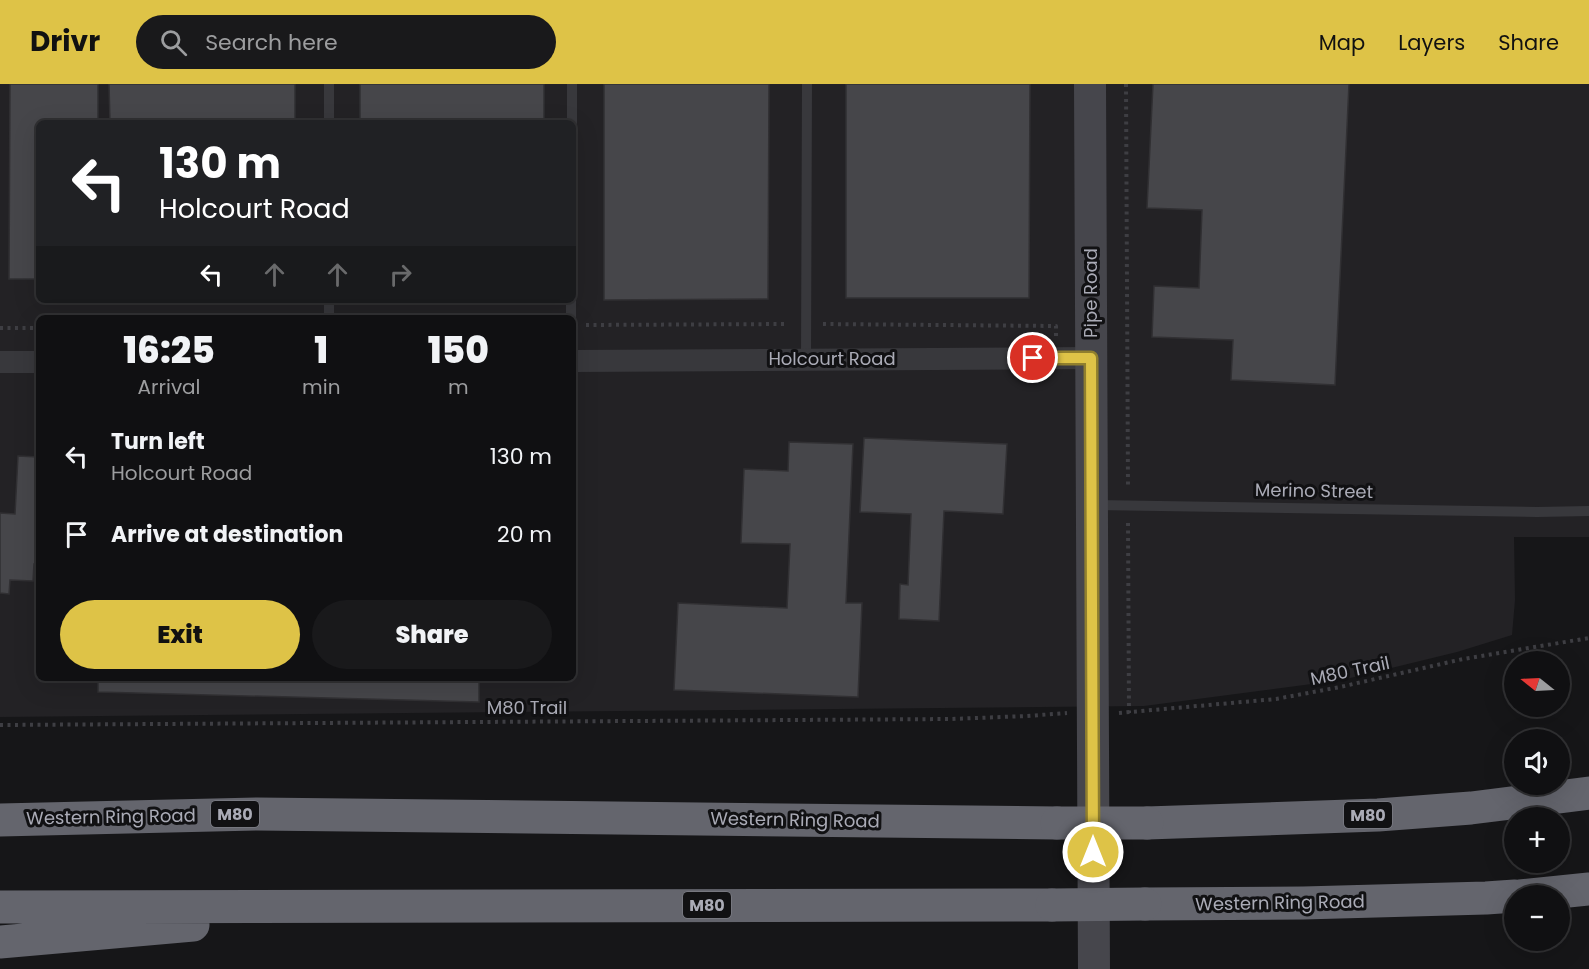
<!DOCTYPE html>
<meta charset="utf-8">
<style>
body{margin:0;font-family:Poppins,sans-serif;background:#19191b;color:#f1f3f6;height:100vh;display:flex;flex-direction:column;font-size:22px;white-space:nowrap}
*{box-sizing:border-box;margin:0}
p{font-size:20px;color:#9c9d9f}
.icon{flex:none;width:33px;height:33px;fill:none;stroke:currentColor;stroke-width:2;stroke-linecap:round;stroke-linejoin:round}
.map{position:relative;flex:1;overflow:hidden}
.panel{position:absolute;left:36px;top:231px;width:540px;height:366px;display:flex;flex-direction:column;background:#101012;border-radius:9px;box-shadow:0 6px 24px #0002,0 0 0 2px #303032}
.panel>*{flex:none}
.banner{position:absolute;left:36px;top:36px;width:540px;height:183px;border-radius:9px;box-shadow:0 6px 24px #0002,0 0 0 2px #303032;background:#202124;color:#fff;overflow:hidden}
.needle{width:39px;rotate:288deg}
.fabs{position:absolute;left:1504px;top:567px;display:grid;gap:12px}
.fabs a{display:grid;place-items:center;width:66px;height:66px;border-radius:50%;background:#101012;box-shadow:0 6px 24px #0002,0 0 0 2px #303032;font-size:30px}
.pin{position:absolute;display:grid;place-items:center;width:51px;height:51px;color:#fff;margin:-26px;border:3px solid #fff;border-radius:50%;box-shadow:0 2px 6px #0007}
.me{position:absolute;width:66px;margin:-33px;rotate:0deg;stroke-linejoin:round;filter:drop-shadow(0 0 4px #0008)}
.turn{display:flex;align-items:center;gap:21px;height:126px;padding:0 24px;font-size:27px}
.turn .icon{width:78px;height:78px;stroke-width:2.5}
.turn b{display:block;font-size:42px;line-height:51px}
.lanes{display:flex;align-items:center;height:57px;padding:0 24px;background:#0003;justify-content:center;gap:30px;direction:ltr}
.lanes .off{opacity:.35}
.eta{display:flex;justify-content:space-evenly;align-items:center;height:102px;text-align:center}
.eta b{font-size:36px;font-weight:800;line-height:42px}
.cta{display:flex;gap:12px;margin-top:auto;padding:12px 24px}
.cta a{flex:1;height:69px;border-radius:36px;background:#dec347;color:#111;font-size:24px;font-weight:800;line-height:69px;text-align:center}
.cta a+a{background:#19191b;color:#f1f3f6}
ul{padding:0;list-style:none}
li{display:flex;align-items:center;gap:18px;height:78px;padding:0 24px}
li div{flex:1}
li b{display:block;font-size:22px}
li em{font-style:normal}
header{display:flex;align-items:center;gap:36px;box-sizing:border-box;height:84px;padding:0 30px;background:#dec347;color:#111}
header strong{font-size:28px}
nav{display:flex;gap:33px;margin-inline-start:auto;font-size:21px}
.search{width:420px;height:54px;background:#19191b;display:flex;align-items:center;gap:15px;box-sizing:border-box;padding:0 21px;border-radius:33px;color:#9c9d9f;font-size:22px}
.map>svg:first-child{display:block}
.built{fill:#232225;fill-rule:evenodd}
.building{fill:#46464a;stroke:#313033;stroke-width:1.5}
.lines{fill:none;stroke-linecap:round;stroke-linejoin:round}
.path{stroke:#3e3e43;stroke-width:4;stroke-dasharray:3 4.5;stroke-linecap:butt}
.lane{stroke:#38383c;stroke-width:10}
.street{stroke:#38383c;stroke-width:22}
.secondary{stroke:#46464c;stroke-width:32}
.highway{stroke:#64656d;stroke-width:33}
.highway-bridge{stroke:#64656d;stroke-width:33}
.route-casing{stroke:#907f2e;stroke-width:15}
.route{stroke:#dec347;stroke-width:10}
.labels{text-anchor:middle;stroke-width:6;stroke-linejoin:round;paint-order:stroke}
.shield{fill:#111113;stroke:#7c7d85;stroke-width:1.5}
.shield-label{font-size:16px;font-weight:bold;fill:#aaabb6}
.street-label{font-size:18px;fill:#aaabb6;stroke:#111113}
</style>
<header>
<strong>Drivr</strong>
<div class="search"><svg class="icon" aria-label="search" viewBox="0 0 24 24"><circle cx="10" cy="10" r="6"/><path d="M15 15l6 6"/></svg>Search here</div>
<nav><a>Map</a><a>Layers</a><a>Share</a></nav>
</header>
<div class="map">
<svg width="1589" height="885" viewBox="0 0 1589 885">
<rect width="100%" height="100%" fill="#161618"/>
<path class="built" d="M0,0H1589V453H1514L1515,516L1512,551L1457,568L1342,596L1144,622L0,633ZM39,39H573V216H39ZM39,234H573V594H39Z"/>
<path class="building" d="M10,0H98V39H39V195H9Z
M109,0H295V39H110Z
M360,0H544V39H360Z
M604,0H769L768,215L604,216Z
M846,0H1030L1029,214H846Z
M1153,0H1349L1335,301L1231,296L1233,256L1152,253L1154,202L1199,204L1202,126L1147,124Z
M110,216H296V217L110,218Z
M864,354L1007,360L1003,430L944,427L939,537L899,535L900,500L908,501L911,430L860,428Z
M789,358L853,360L846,519H862L858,613L674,606L678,519L787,524L790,460L741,459L744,385L788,387Z
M18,372L39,373V480H34L33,497L10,496L9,510L0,509V429L15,430Z
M98,594H479V618L98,608Z"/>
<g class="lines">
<path class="path" d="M1126,0L1128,404
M823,240L1056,242V253
M586,241L788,240
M0,244H39
M1128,439L1129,629
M1119,629L1276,615L1340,603L1463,575L1589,554
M0,641L951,635L1027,632L1067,629"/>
<path class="lane" d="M329,39V0
M572,39V0
M329,234V216
M571,234V216
M806,276L807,0
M1095,421L1537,428L1589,427"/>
<path class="street" d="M573,277L1091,274
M0,278H39"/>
<path class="secondary" d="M1090,0L1094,885"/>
<path class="highway" d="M0,736L257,730L1057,739
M1147,739L1378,731L1471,724L1589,709
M1520,812L1589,805
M1145,820L1303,819L1486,814L1515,812
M0,823L1052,821
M0,858L193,841"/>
<path class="highway-bridge" d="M1057,739H1147
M1052,821L1145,820"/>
</g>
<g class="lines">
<g class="route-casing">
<path id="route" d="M1033,274H1091L1093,768"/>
</g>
<use href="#route" class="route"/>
</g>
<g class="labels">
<g class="shield">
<rect x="211" y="717" width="48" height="26" rx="4.5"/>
<rect x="1344" y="718" width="48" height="26" rx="4.5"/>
<rect x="683" y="808" width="48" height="26" rx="4.5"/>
</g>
<g class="shield-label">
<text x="235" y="736">M80</text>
<text x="1368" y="737">M80</text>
<text x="707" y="827">M80</text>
</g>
<g class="street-label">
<text transform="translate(1091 209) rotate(-90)" y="6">Pipe Road</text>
<text x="832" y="281">Holcourt Road</text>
<text transform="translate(1314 407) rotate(1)" y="6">Merino Street</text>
<text transform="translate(1350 587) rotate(-12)" y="6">M80 Trail</text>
<text x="527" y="630">M80 Trail</text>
<text transform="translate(111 733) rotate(-1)" y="6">Western Ring Road</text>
<text transform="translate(795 736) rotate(1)" y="6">Western Ring Road</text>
<text transform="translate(1280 819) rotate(-1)" y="6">Western Ring Road</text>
</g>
</g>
</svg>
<div class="fabs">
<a><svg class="needle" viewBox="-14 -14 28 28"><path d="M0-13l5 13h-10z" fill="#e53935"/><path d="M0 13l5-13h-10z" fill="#9c9d9f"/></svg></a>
<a><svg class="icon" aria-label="sound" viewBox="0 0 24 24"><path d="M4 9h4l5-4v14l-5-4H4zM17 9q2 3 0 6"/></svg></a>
<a>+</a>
<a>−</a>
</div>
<div class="pin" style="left:1033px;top:274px;background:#d93025"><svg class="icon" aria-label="arrive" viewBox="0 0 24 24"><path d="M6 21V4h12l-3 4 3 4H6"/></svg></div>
<svg class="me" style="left:1093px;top:768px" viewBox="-20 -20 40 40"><circle r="17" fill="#dec347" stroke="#fff" stroke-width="3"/><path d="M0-11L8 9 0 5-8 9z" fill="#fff"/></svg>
<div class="banner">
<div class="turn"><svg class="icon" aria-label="left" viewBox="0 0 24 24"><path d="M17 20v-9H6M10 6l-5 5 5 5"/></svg><div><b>130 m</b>Holcourt Road</div></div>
<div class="lanes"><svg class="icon" aria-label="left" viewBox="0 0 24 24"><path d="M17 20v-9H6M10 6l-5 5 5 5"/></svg><svg class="icon off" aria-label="ahead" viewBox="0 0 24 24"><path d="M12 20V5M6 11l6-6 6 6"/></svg><svg class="icon off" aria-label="ahead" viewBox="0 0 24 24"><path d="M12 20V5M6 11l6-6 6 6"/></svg><svg class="icon off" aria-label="right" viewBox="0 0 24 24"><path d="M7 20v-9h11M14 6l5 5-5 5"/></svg></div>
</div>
<section class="panel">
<div class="eta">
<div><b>16:25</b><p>Arrival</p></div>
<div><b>1</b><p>min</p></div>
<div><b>150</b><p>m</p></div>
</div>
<ul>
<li><svg class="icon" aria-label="left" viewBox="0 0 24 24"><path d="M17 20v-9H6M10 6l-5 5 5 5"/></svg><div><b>Turn left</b><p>Holcourt Road</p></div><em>130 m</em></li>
<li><svg class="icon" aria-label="arrive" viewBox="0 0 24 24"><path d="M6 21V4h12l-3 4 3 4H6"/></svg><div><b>Arrive at destination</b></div><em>20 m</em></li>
</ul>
<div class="cta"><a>Exit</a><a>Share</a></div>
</section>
</div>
